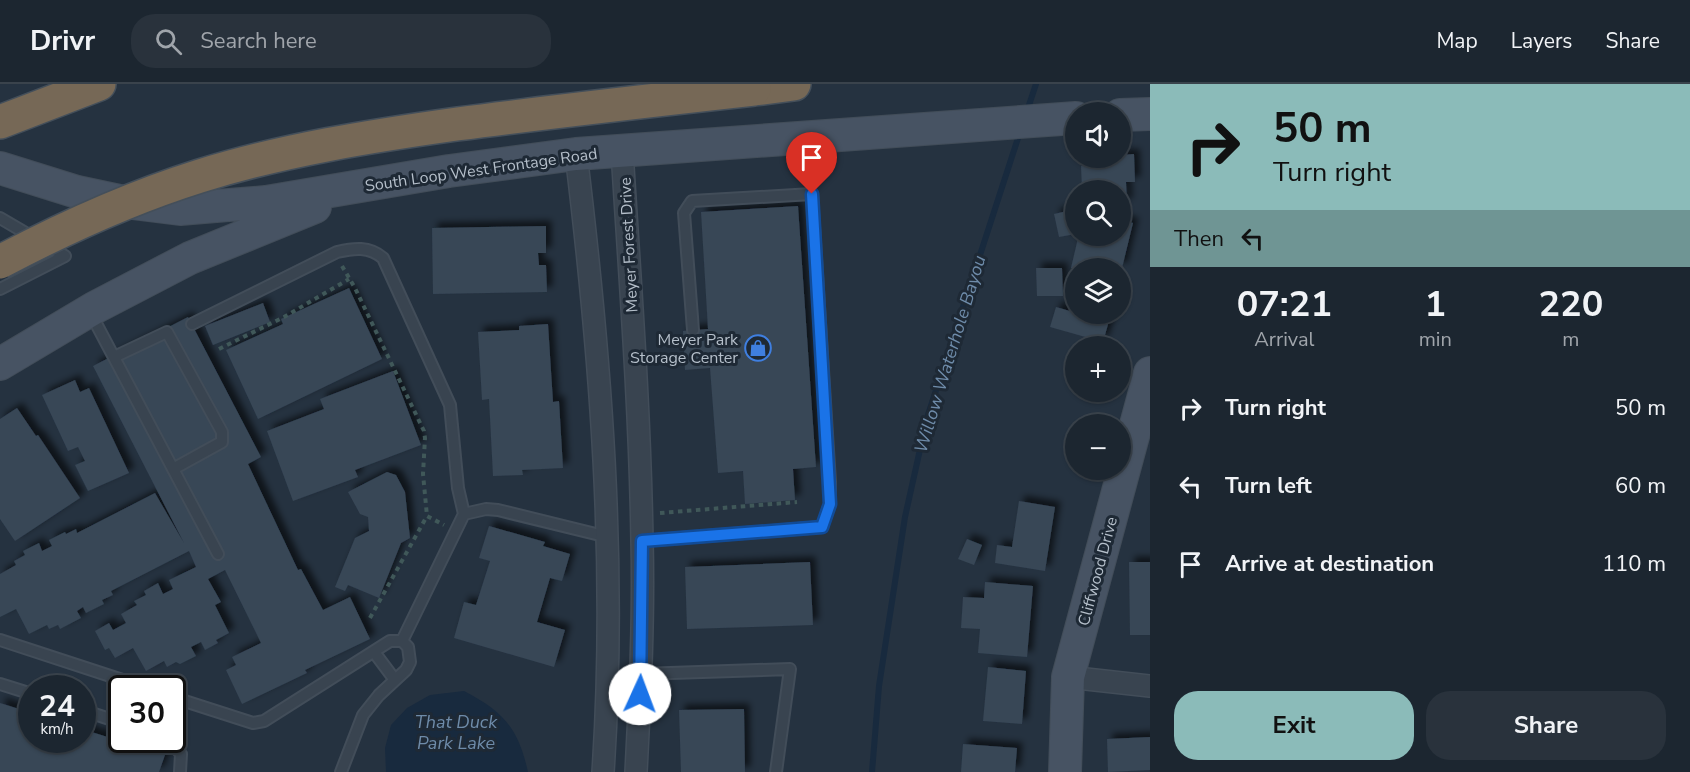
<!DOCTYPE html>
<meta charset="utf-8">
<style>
body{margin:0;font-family:"Nunito Sans",sans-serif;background:#29323c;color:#f1f3f6;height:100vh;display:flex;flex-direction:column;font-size:22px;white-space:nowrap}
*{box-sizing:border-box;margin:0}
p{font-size:20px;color:#a0a5ab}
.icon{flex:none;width:33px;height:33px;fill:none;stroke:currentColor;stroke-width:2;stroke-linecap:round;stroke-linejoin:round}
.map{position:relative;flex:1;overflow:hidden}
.sheet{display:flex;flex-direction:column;background:#1c2630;width:540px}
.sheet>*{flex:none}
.guide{background:#8bbbb9;color:#111;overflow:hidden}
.tools{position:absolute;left:1065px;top:18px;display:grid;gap:12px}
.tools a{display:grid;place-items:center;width:66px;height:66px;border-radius:50%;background:#1c2630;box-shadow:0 2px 4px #0004,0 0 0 2px #3a434c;font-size:30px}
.speed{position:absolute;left:18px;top:591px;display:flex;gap:12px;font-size:30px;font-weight:700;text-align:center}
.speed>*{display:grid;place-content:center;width:78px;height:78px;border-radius:50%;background:#1c2630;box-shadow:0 2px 4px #0004,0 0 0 2px #3a434c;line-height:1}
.speed small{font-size:15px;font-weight:400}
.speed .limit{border:3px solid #111;border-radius:9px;background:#fff;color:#111}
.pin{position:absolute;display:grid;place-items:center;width:51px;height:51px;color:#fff;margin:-62px -26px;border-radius:50% 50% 50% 0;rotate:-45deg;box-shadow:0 0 6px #0007}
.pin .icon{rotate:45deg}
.me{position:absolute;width:66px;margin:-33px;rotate:2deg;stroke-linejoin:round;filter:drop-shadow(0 0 4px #0008)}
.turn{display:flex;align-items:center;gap:21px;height:126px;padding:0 24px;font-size:27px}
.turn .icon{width:78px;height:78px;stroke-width:2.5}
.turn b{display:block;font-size:42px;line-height:51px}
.then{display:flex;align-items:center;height:57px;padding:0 24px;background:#0003;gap:12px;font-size:22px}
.eta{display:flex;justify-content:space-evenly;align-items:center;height:102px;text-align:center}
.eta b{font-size:36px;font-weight:700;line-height:42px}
.primary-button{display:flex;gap:12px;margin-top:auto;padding:12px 24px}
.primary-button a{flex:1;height:69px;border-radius:24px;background:#8bbbb9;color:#111;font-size:24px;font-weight:700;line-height:69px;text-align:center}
.primary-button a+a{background:#29323c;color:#f1f3f6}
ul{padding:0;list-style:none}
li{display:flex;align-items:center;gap:18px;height:78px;padding:0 24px}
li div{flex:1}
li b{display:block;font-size:22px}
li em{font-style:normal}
header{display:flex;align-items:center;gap:36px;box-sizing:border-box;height:84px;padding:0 30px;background:#1c2630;border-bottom:2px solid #3a434c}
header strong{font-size:28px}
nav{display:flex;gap:33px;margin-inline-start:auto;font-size:21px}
.search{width:420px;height:54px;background:#29323c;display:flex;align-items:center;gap:15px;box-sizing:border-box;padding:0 21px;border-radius:24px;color:#a0a5ab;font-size:22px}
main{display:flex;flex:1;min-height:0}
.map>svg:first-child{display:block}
.water{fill:#182a3e}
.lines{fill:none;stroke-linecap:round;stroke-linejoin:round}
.stream{stroke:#182a3e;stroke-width:6}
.building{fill:#374656;filter:url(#shadow)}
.lane-casing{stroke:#424d59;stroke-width:14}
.street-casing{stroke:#424d59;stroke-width:24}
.secondary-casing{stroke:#424d59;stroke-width:34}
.highway-casing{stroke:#444f5a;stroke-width:36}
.path{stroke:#405859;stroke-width:4;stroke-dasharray:4.5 4.5;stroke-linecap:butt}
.lane{stroke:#394450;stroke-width:10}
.street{stroke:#394450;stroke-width:21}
.secondary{stroke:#475363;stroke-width:32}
.highway{stroke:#766856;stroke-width:33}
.highway-bridge-casing{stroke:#444f5a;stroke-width:36;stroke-linecap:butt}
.highway-bridge{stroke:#766856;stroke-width:33}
.route-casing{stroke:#114b97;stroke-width:15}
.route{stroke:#1a73e8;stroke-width:10}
.labels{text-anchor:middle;stroke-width:6;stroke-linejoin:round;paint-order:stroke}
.street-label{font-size:16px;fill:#b5bfca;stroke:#1e2935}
.poi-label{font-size:16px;fill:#b5bfca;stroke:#1e2935;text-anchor:end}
.water-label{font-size:18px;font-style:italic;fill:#6e8ba9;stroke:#1e2935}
</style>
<header>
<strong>Drivr</strong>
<div class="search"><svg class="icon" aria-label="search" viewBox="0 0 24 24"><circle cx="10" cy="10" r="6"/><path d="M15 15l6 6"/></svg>Search here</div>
<nav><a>Map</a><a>Layers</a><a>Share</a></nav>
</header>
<main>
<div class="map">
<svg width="1150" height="688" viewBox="0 0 1150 688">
<defs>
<filter id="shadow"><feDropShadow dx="5.5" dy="-5.5" stdDeviation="3" flood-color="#0009"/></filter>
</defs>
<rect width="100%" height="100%" fill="#253240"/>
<path class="water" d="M464,607C504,628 518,644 528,688H386L385,664L391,641L407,624L430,611Z"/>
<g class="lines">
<path class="stream" d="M1027,27L1036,0
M872,688L879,602L905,433L927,334L1020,48"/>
</g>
<path class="building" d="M1134,70L1135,98H1126L1127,120H1120V106H1082L1081,82L1103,81V74H1120V71Z
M798,122L816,383L793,385L795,416L745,420L743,387L718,389L710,284L685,286L683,247L708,245L701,128Z
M1076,125V150L1059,153L1054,130Z
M1120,136L1133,139L1122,184H1071L1078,154L1091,157L1092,152H1120Z
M546,142V169H538L539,181H546L547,208L433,210L432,144Z
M1036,184H1062L1063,212H1037Z
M349,204L382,275L258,335L226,266L283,240L281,235Z
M1075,210L1076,230H1111L1103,258L1050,243L1056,223L1070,227Z
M263,219L270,238L213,261L205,242Z
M188,233L261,373L248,380L298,486L301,485L323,526L350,513L370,555L305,586L307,589L242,620L226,586L236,581L232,573L261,559L225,486L208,495L221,518L215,521L229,549L216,556L218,559L205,566L201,558L191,563L196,572L180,580L176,578L167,583L164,577L146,587L133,564L115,574L109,564L105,566L95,547L109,539L113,546L126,539L121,530L137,521L134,517L146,511L144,507L158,499L163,510L173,505L169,496L196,483L189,467L111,507L113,511L102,516L104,520L86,529L83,523L77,527L81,534L60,545L58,541L49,545L47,541L29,550L16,525L0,533V490L16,481L14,477L25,471L23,467L39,459L42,467L52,462L49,456L65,448L66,450L76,445L77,449L155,409L184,459L93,282Z
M548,240L553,318L559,317L563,384L522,386L523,391L493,392L489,315L482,316L478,248L519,246V242Z
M393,287L421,361L355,386L358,393L293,417L267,347L324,325L320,315Z
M75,296L80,308L89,304L129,389L88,407L75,381L85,377L78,363L68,367L42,311Z
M17,324L36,352L38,351L80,414L15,457L0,435V335Z
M387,388L396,391L405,408L410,454L401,459L379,514L348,501L345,507L335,503L355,454L369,447L368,433L360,430L348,408Z
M1019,417L1055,423L1045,487L995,479L997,461L1012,463Z
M489,442L545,458L543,462L570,470L562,497L550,494L537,538L565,546L554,583L454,554L464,518L476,521L490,477L479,474Z
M967,455L982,461L974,481L958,475Z
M810,478L813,541L687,545L685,483Z
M1129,478H1150V551H1130Z
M985,498L1033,502L1027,573L978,569L980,545L961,544L963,513L984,514Z
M988,583L1026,587L1022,640L983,637Z
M0,619L32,629V656H82V645L165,671L159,688H0Z
M744,625L745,688H681L679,626Z
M1150,653V686L1108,688L1107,655Z
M963,660L1017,664L1015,688H961Z"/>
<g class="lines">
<g class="lane-casing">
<path id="lane" d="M0,134L65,172L0,205
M91,230L218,470
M192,240L337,168C354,164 369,162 383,174L450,321L458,404L464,430L402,557
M114,273L167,248L222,348V358L173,385
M464,430L486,425L498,426L608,453
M642,457L822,443L830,420V398L812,110L692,117L684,129L693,246
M0,556L147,604
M374,568L395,596
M641,590L790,585L776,688
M0,600L32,610
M172,613L253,639L264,637L390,557H402L408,563L410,578L406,586L379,611L363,631L341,688
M82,626L122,639
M169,656L181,670L180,688"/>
</g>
<g class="street-casing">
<path id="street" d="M622,67C630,196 640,326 642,457C644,534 640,611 636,688
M576,70C601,275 617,481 603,688
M1068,593L1150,602"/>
</g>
<g class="secondary-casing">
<path id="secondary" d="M1120,31L1150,30
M0,84L77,108L124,118L180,125L266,118L449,87L576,70L1076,34
M0,280L94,224L190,174L315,123
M1065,688L1068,593L1150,289"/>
</g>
<g class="highway-casing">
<path id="highway" d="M754,5L794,0
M0,38L99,0"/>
</g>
<path class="path" d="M342,182L355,204L424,347L425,354L423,390L427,432L444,441
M219,265L284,233L349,195
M660,429L797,418
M370,534L427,432"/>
<use href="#lane" class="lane"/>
<use href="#street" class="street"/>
<use href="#secondary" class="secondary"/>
<use href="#highway" class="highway"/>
<g class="highway-bridge-casing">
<path id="highway-bridge" d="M0,178C64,144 130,114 200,92C283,66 371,52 457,40C556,27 655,16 754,5"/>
</g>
<use href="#highway-bridge" class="highway-bridge"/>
</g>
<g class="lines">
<g class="route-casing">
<path id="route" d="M640,610L642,457L822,443L830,420L812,110"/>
</g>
<use href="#route" class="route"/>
</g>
<defs>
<g id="shop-ring" transform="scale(1.35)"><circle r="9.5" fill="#1e2935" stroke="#3f7fe0" stroke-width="1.5"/><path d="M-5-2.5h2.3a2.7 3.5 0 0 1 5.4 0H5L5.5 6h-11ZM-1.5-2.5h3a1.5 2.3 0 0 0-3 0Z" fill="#3f7fe0"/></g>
</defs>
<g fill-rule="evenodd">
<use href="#shop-ring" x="758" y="264"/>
</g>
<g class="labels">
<g class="street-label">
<text transform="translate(481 85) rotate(-8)" y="6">South Loop West Frontage Road</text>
<text transform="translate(628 161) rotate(-93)" y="6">Meyer Forest Drive</text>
<text transform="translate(1097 487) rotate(-75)" y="6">Cliffwood Drive</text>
</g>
<g class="poi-label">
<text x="738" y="261">Meyer Park<tspan x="738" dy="18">Storage Center</tspan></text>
</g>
<g class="water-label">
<text transform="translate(950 270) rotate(-73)" y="6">Willow Waterhole Bayou</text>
<text x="456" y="644">That Duck<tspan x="456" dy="21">Park Lake</tspan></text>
</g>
</g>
</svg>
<div class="tools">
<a><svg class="icon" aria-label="sound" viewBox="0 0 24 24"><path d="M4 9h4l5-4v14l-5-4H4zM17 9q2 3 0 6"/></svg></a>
<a><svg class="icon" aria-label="search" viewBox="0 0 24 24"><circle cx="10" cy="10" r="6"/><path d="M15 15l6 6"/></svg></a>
<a><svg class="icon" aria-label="layers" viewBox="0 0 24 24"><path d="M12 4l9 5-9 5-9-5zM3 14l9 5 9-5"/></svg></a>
<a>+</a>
<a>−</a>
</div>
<div class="speed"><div>24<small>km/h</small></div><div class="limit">30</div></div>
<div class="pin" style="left:812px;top:110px;background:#d93025"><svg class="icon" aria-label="arrive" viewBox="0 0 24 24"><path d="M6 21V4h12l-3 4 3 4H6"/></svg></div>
<svg class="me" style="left:640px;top:610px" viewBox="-20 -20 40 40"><circle r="19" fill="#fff"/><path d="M0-13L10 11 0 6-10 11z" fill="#1a73e8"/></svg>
</div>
<section class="sheet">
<div class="guide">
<div class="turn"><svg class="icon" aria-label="right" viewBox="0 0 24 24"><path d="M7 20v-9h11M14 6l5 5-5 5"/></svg><div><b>50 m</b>Turn right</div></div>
<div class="then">Then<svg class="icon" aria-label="left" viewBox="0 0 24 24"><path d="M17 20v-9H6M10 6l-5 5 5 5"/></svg></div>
</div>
<div class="eta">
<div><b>07:21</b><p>Arrival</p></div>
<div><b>1</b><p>min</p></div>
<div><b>220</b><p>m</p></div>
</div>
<ul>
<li><svg class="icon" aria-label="right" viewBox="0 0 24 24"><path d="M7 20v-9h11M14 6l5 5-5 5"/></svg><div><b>Turn right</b></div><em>50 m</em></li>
<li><svg class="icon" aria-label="left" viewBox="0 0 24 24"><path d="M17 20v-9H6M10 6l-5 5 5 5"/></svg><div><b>Turn left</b></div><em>60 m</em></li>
<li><svg class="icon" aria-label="arrive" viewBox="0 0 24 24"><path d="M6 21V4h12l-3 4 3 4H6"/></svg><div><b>Arrive at destination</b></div><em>110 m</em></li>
</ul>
<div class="primary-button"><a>Exit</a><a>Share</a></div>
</section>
</main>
